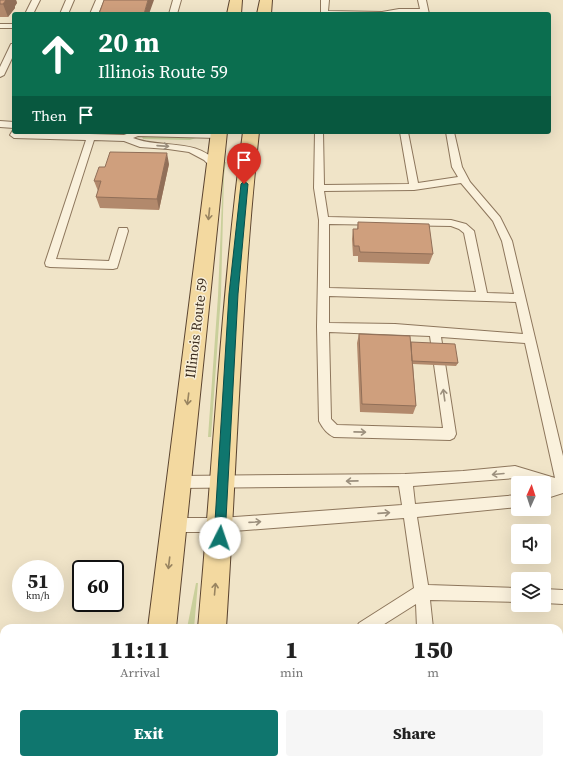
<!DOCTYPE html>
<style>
body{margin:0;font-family:"Source Serif 4",serif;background:#f6f6f6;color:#222;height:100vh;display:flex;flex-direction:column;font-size:15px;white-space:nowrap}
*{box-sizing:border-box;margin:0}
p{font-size:13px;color:#767676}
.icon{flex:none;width:22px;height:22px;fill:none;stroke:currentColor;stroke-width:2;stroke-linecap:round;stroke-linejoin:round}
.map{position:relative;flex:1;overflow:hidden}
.drawer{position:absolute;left:0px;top:624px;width:563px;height:140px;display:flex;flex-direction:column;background:#fff;border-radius:12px 12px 0 0;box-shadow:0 4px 16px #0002}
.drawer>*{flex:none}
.guide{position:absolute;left:12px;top:12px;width:539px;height:122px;border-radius:4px;box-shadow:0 4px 16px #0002;background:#0b6e4f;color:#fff;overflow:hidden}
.needle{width:26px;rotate:3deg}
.fabs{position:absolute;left:511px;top:476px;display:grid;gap:8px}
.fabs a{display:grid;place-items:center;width:40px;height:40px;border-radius:4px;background:#fff;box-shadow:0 4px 16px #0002;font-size:20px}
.speed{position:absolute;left:12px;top:560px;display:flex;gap:8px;font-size:20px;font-weight:700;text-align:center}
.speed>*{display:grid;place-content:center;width:52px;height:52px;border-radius:50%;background:#fff;box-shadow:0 4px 16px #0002;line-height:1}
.speed small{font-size:10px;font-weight:400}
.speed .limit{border:2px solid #111;border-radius:6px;background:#fff;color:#111}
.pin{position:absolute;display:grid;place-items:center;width:34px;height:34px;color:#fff;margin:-41px -17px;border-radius:50% 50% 50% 0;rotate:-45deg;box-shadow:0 0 4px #0007}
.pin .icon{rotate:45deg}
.me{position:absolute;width:44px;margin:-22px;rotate:4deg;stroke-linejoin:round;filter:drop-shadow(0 0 3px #0008)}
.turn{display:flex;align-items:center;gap:14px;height:84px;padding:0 20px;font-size:18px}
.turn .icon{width:52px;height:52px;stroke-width:2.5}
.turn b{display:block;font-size:28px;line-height:34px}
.then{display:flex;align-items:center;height:38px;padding:0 20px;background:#0003;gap:8px;font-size:15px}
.eta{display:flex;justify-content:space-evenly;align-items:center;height:68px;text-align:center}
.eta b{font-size:24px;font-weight:800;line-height:28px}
.primary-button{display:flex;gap:8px;margin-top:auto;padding:8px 20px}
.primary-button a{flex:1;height:46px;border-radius:4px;background:#0f766e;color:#fff;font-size:16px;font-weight:800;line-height:46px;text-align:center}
.primary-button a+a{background:#f6f6f6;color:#222}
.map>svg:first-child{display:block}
.green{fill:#c9cf9b}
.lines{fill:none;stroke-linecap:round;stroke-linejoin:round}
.lane-casing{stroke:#8d765c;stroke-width:2}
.primary-casing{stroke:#5b4430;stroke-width:2}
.lane{fill:#faf1dc;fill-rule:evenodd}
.primary{fill:#f3d9a0;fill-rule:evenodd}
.wall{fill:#b2896c}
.shaded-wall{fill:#916f58}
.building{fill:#cf9f7d;stroke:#916f58}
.oneway{stroke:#9c907e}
.oneway2{stroke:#988460}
.route{fill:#0f766e;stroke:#0a4d48}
.labels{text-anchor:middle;stroke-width:3;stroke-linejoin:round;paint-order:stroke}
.street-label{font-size:14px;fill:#3d2e20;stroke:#f7eed8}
</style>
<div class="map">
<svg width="563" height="764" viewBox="0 0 563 764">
<rect width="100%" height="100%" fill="#f0e4c8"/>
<path class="green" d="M144,136L191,137L196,138L190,140L143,139L142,137Z
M224,162H226L224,175L221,295L211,437H208L218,296L223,175Z
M196,583H198L194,628H187Z"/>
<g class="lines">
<g class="lane-casing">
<path id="lane" d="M32,0H40L33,14H25Z
M66,0H74L68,14H60Z
M96,0H104L98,14H90Z
M173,0H181L177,14H169Z
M321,0H329L328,11L382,12L399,9H420L418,0H426L429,14H321Z
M0,24H14V28H0Z
M11,44H14V54L4,75L0,77V67Z
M0,121L14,122V128L0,127Z
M13,130L14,132H20L124,135L132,132H218L222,135L218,138L138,136L133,138C160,149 199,137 219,165L214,168L211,167L204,160L189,152L168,149L140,147L124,141L94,140L56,259L109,261L118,231L119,228H127L128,231L118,265L117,268L113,269L50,267L46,266L45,263L86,140L14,138L10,135Z
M315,132H323L324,185L409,184L400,132H408L418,183L458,177L452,167L446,132H454L462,167L470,182L500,217L512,241L563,456V493L544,499V483H530L515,478L413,486L415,504L518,495V507L417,517L428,585L518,588V602L430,600L433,628H417L416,604L378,628H356L359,623L414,588L404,518L221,532H174L169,530L167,525L169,520L174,518H221L402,505L399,486L178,488L173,486L171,482L173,478L178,476L405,474L463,471L515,466L555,478L525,343L441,337L456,434L454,438L450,440L334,437C327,434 322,427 319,421L317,327L319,220L314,188ZM461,183L493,221L502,241L514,294L487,293L474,231L466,224L451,220L328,217L324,191L414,190ZM329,224L451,226L459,229L464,233L476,292L329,288ZM329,296L516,302L523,334L395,324L329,323ZM329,332L430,336L443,428L337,425L331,419Z
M544,589L563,590V604L544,603Z
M329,760H345V764H329Z"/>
</g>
<g class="primary-casing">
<path id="primary" d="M230,0H242L241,14H227Z
M260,0H272L271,14H257Z
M211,132H227L176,628H148Z
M243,132H259C241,297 237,463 226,628H198C213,463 221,297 243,132Z
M131,760H161V764H129Z
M185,760H215L216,764H184Z"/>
</g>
<use href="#lane" class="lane"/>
<use href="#primary" class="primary"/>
</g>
<path class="wall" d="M0,0H16L17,3L15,6V8L8,17H0Z
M169,164L159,210L100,208L96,197L98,191L94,181Z
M358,222L433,254L429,264L358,262V256H353L352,239L353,229H357Z
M359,334L411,342L458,363L456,366L413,364L416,406L413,414L360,412L357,343Z
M378,760H559L563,764H378Z"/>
<path class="shaded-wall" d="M6,0H16L17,3L15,6V8L8,17L3,4Z
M148,0H154L149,14H144Z
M167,153L169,164L159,210L157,199Z"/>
<path class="building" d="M0,0H6L3,4H0Z
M104,0H148L144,14H99Z
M110,152L167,153L157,199L96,197L101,181H94L99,167H105Z
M358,222L429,224L433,254L360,252L359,246H354L353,229H358Z
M359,334L410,336L416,406L362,404Z
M411,342L455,344L458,363L412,361Z
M559,735L563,756V764H494L493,760H559Z
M379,760H489V764H379Z"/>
<defs><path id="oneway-shaft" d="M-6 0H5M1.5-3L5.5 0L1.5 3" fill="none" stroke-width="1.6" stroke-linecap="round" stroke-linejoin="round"/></defs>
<g class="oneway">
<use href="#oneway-shaft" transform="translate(163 146) rotate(4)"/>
<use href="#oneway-shaft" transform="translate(444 395) rotate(-98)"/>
<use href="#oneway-shaft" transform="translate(360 432) rotate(1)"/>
<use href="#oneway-shaft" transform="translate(498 474) rotate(175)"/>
<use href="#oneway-shaft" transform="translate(352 481) rotate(179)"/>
<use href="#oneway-shaft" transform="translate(384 513) rotate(-4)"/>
<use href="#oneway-shaft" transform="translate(255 522) rotate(-4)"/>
</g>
<g class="oneway2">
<use href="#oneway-shaft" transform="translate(209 214) rotate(96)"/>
<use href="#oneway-shaft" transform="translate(188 399) rotate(97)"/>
<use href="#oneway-shaft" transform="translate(169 563) rotate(97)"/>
<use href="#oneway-shaft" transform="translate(215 589) rotate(-85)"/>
</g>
<path class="route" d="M244,181L248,184L238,294L225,538L223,542L220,543L216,542L214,538L229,294L241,184Z"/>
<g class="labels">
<g class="street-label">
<text transform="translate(196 328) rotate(-83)" y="5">Illinois Route 59</text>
</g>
</g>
</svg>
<div class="fabs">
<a><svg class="needle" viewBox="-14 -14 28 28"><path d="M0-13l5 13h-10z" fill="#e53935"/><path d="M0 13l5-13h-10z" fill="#767676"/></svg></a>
<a><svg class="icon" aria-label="sound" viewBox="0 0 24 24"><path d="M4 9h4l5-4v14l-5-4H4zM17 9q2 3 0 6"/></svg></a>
<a><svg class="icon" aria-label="layers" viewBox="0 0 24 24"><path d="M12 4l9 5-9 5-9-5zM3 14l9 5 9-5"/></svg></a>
</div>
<div class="speed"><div>51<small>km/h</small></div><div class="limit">60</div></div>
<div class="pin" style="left:244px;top:184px;background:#d93025"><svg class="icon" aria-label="arrive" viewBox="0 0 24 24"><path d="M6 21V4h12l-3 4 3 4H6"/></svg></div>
<svg class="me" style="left:220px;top:538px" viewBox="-20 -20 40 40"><circle r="19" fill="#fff"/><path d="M0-13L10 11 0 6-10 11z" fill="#0f766e"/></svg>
<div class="guide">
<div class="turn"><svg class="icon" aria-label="ahead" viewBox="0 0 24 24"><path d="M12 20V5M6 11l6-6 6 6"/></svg><div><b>20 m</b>Illinois Route 59</div></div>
<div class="then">Then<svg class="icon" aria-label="arrive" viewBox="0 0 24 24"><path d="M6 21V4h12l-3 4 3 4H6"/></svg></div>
</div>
<section class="drawer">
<div class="eta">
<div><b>11:11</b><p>Arrival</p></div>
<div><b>1</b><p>min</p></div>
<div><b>150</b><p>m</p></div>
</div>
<div class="primary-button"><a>Exit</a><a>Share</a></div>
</section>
</div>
